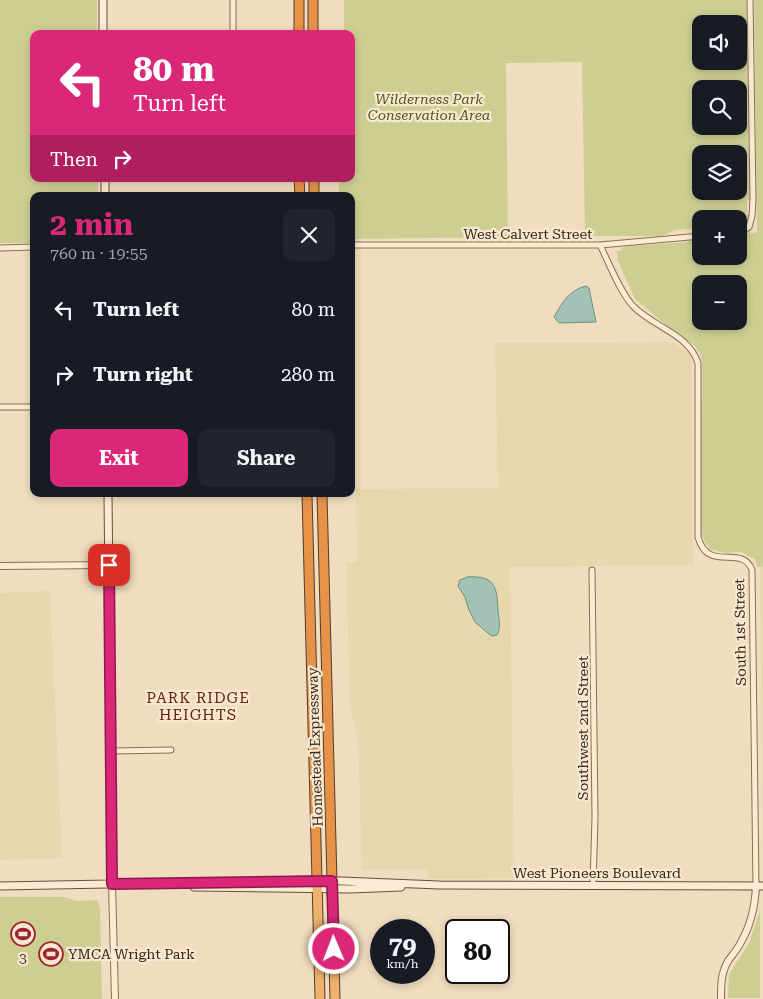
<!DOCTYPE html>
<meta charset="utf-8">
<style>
body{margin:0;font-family:"Roboto Serif",serif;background:#20242c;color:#f1f3f6;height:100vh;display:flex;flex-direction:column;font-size:19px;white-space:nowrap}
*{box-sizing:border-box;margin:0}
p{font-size:16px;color:#9ea1a6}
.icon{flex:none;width:28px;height:28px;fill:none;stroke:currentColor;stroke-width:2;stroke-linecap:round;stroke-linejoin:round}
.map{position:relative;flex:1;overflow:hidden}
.side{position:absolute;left:30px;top:192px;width:325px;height:305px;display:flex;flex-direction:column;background:#171b24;border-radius:10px;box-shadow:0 2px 8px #0003}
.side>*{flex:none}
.banner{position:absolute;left:30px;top:30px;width:325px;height:152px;border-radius:10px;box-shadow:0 2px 8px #0003;background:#db2777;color:#fff;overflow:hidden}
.tools{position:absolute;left:692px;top:15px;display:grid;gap:10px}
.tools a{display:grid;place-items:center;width:55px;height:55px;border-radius:10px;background:#171b24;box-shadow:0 2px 8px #0003;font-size:25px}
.speed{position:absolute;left:370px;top:919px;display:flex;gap:10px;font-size:25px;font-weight:700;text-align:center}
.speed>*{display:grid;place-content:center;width:65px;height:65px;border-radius:50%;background:#171b24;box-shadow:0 2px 8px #0003;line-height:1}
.speed small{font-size:12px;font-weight:400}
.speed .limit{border:2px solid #111;border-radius:8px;background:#fff;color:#111}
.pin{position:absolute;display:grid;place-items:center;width:42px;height:42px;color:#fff;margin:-21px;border-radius:10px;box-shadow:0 2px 8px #0006}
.me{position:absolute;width:55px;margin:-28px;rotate:359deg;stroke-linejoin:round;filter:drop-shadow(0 0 4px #0008)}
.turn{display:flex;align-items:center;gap:18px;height:105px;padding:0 20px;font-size:22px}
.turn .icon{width:65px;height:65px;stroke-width:2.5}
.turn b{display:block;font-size:35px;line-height:42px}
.then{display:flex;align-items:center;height:48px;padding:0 20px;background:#0003;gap:10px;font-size:19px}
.round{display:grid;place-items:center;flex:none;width:52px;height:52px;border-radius:10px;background:#20242c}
.overview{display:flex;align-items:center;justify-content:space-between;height:85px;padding:0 20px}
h1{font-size:30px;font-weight:700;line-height:38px;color:#db2777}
.action{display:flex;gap:10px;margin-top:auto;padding:10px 20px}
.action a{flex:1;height:58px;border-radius:10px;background:#db2777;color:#fff;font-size:20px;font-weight:700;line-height:58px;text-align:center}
.action a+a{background:#20242c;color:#f1f3f6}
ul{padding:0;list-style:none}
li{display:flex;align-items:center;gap:15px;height:65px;padding:0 20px}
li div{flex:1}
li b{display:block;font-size:19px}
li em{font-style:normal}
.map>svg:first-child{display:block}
.farmland{fill:#e6d8ac}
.green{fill:#cdcf92;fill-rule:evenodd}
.water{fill:#a2c2b6;stroke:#699083}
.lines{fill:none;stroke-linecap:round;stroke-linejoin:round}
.minor-casing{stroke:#8a6d56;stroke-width:7}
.tertiary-casing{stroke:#8a6d56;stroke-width:8}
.secondary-casing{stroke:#6b4e3a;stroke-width:9}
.trunk-casing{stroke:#573c2b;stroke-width:11}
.motorway-casing{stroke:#573c2b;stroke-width:11}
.minor{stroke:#fbebd2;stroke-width:5}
.tertiary{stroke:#fbebd2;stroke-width:6}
.secondary{stroke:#fbebd2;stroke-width:7}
.trunk{stroke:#eeb16e;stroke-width:9}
.motorway{stroke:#e69349;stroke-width:9}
.route-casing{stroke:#8e194d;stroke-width:12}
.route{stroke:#db2777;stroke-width:9}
.labels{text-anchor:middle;stroke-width:4.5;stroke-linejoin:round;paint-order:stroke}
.park-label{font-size:14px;font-style:italic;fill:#4d5621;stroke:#f7e8cf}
.street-label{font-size:14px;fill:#38271c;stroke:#f7e8cf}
.poi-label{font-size:14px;fill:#38271c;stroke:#f7e8cf;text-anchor:start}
.neighbourhood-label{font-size:15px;letter-spacing:1px;fill:#672219;stroke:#f7e8cf}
</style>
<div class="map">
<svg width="763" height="999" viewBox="0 0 763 999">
<rect width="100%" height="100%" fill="#f0ddbf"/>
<path class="farmland" d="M673,342L691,354L693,565L510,567L514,878L428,879L427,869L362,870L358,738L350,707L346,563L357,562L356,489L498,488L495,343Z
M760,567H763V878Z
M50,591L62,858L0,860V593Z"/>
<path class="green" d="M0,0H97V34H34V179H98V196H34V243H0Z
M344,0H746L749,200L747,201V213L743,216L749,214L750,234L757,232L754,0H763V567H757L755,559L741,552L725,553L710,549L703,538L700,528L702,362L700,353L694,345L673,331L635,299L617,259L618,256L616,251H620L623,247L631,246L687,242L701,235V256H739V219H701V228L676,230L662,236H585L582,62L506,63L508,237L351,239V196H338L340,179H351V34H344ZM701,24H739V61H701ZM701,89H739V126H701ZM701,154H739V191H701ZM701,284H739V321H701Z
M0,897H64L77,901L97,900L100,908L102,999H0Z
M760,910V998H728L729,975L750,941Z"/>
<path class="water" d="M586,286L589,288L596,322L559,323L554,317C562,303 569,290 586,286Z
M467,577C496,575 497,588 498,611C499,620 501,628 497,635L492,636L489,634L475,622L469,610L465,597L458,586L460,580Z"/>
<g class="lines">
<g class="minor-casing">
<path id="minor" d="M233,0V34
M739,232L749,227L752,216L753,199L750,0
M354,245H600L701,236
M600,245C609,263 620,292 633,306C653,327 689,334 698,363V537C708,574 742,543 752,570L756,886
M0,248L34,247
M0,407H34
M592,570L595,817L593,885
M111,751L171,750"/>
</g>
<g class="tertiary-casing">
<path id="tertiary" d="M0,566L109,565
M112,884L115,999
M721,999C721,985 721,973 728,961C732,955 738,949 741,942C751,925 755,906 756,886"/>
</g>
<g class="secondary-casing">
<path id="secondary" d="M103,0V34
M105,179V196
M108,494L112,884
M0,886L317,880L439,885L763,886
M194,887L350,889L401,887"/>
</g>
<g class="trunk-casing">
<path id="trunk" d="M317,880L320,999
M332,881L335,999"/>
</g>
<g class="motorway-casing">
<path id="motorway" d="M299,34V0
M313,34V0
M299,179L300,196
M314,179V196
M307,494L317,880
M322,494L332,881"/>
</g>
<use href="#minor" class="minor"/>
<use href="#tertiary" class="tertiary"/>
<use href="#secondary" class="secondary"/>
<use href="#trunk" class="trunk"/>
<use href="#motorway" class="motorway"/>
</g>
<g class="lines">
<g class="route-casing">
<path id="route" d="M109,565L112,884L332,881L334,949"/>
</g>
<use href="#route" class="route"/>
</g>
<defs>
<g id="stadium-ring" transform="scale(1.25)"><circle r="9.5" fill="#f7e8cf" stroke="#9c232e" stroke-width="1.5"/><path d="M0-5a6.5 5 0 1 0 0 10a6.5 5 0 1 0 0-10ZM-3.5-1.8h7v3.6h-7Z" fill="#9c232e"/></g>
</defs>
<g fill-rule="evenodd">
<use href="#stadium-ring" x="23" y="934"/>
<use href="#stadium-ring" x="51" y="954"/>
</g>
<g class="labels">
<g class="park-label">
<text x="429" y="104">Wilderness Park<tspan x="429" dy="16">Conservation Area</tspan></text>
</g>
<g class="street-label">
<text x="528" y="239">West Calvert Street</text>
<text transform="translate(740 632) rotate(-91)" y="5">South 1st Street</text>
<text transform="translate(583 728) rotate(-90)" y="5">Southwest 2nd Street</text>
<text transform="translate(315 747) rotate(-92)" y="5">Homestead Expressway</text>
<text x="597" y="878">West Pioneers Boulevard</text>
</g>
<g class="poi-label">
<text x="68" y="959">YMCA Wright Park</text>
<text x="23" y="963" text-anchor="middle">3</text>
</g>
<g class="neighbourhood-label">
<text x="198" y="703">PARK RIDGE<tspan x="198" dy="17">HEIGHTS</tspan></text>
</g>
</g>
</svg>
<div class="tools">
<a><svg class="icon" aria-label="sound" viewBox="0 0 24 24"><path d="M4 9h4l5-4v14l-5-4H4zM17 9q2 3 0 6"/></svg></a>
<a><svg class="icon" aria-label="search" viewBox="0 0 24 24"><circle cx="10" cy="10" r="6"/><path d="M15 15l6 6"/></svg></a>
<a><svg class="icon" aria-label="layers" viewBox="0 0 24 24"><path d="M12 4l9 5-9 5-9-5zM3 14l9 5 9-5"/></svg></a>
<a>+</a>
<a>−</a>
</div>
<div class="speed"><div>79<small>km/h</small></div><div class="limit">80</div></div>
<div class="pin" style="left:109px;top:565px;background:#d93025"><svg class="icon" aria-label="arrive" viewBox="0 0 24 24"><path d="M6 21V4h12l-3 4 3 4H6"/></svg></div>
<svg class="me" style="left:334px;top:949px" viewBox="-20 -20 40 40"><circle r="17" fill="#db2777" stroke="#fff" stroke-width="3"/><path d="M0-11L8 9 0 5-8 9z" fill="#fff"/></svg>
<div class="banner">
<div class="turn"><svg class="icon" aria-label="left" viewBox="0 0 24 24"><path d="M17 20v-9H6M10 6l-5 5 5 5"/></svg><div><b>80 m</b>Turn left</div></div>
<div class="then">Then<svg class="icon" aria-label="right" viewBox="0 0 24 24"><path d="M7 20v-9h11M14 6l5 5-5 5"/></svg></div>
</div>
<section class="side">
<div class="overview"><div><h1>2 min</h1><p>760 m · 19:55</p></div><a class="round"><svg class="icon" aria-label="close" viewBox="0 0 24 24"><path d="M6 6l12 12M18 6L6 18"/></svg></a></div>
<ul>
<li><svg class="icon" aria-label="left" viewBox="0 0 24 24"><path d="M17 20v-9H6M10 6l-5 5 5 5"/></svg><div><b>Turn left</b></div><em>80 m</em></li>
<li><svg class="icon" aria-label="right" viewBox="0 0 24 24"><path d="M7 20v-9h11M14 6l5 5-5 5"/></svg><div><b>Turn right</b></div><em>280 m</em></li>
</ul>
<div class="action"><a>Exit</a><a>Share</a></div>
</section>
</div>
